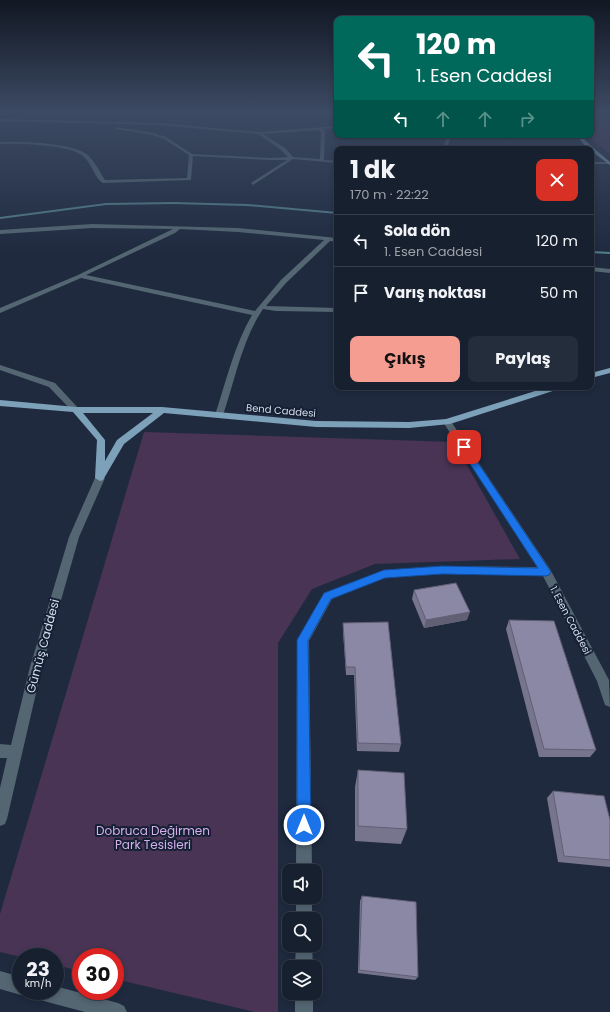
<!DOCTYPE html>
<html lang="tr">
<meta charset="utf-8">
<style>
body{margin:0;font-family:Poppins,sans-serif;background:#242d3b;color:#f1f3f6;height:100vh;display:flex;flex-direction:column;font-size:15px;white-space:nowrap}
*{box-sizing:border-box;margin:0}
p{font-size:13px;color:#9ea3aa}
.icon{flex:none;width:22px;height:22px;fill:none;stroke:currentColor;stroke-width:2;stroke-linecap:round;stroke-linejoin:round}
.map{position:relative;flex:1;overflow:hidden}
.details{position:absolute;left:334px;top:146px;width:260px;height:244px;display:flex;flex-direction:column;background:#17202f;border-radius:8px;box-shadow:0 2px 6px #0003,0 0 0 1px #363e4b}
.details>*{flex:none}
.hud{position:absolute;left:334px;top:16px;width:260px;height:122px;border-radius:8px;box-shadow:0 2px 6px #0003,0 0 0 1px #363e4b;background:#00695c;color:#fff;overflow:hidden}
.fabs{position:absolute;left:282px;top:864px;display:grid;gap:8px}
.fabs a{display:grid;place-items:center;width:40px;height:40px;border-radius:8px;background:#17202f;box-shadow:0 2px 6px #0003,0 0 0 1px #363e4b;font-size:20px}
.speed{position:absolute;left:12px;top:948px;display:flex;gap:8px;font-size:20px;font-weight:700;text-align:center}
.speed>*{display:grid;place-content:center;width:52px;height:52px;border-radius:50%;background:#17202f;box-shadow:0 2px 6px #0003,0 0 0 1px #363e4b;line-height:1}
.speed small{font-size:10px;font-weight:400}
.speed .limit{border:6px solid #d22;background:#fff;color:#111}
.pin{position:absolute;display:grid;place-items:center;width:34px;height:34px;color:#fff;margin:-17px;border-radius:8px;box-shadow:0 2px 6px #0006}
.me{position:absolute;width:44px;margin:-22px;rotate:0deg;stroke-linejoin:round;filter:drop-shadow(0 0 3px #0008)}
.turn{display:flex;align-items:center;gap:14px;height:84px;padding:0 16px;font-size:18px}
.turn .icon{width:52px;height:52px;stroke-width:2.5}
.turn b{display:block;font-size:28px;line-height:34px}
.lanes{display:flex;align-items:center;height:38px;padding:0 16px;background:#0003;justify-content:center;gap:20px;direction:ltr}
.lanes .off{opacity:.35}
.round{display:grid;place-items:center;flex:none;width:42px;height:42px;border-radius:8px;background:#242d3b}
.headline{display:flex;align-items:center;justify-content:space-between;height:68px;padding:0 16px}
h1{font-size:24px;font-weight:700;line-height:30px}
.primary-button{display:flex;gap:8px;margin-top:auto;padding:8px 16px}
.primary-button a{flex:1;height:46px;border-radius:8px;background:#f59d90;color:#111;font-size:16px;font-weight:700;line-height:46px;text-align:center}
.primary-button a+a{background:#242d3b;color:#f1f3f6}
ul{padding:0;list-style:none}
li{display:flex;align-items:center;gap:12px;height:52px;padding:0 16px;border-top:1px solid #363e4b}
li div{flex:1}
li b{display:block;font-size:15px}
li em{font-style:normal}
.map>svg:first-child{display:block}
.green{fill:#493455}
.lines{fill:none;stroke-linecap:round;stroke-linejoin:round}
.stream{fill:#517e8b;fill-rule:evenodd}
.minor{fill:#546672;fill-rule:evenodd}
.major{fill:#7ca1b9;fill-rule:evenodd}
.wall{fill:#77758e}
.shaded-wall{fill:#615f74}
.building{fill:#8a88a5;stroke:#615f74}
.route{fill:#1a73e8;stroke:#114b97}
.labels{text-anchor:middle;stroke-width:4;stroke-linejoin:round;paint-order:stroke}
.street-label{font-size:10px;fill:#d7dfed;stroke:#152035}
.near-street-label{font-size:12px;fill:#d7dfed;stroke:#152035}
.near-park-label{font-size:12px;fill:#d5aeea;stroke:#152035}
</style>
<div class="map">
<svg width="610" height="1012" viewBox="0 0 610 1012">
<rect width="100%" height="100%" fill="#1f2a3f"/>
<path class="green" d="M594,112H610V154L590,137Z
M144,432L454,442L520,559L375,564L312,589L278,643V1012H255L115,979V957H81V971L55,965V957H21L0,952V914Z"/>
<g class="lines">
<path class="stream" d="M173,202L247,204L337,212V214L247,206L173,204L106,205L0,219V217L106,203Z
M591,251L610,252V254L591,253Z"/>
<path class="minor" d="M0,119L159,123L259,132L337,126V128L323,129L325,132L324,160L337,161V163L293,159L253,185L251,183L287,160H271L193,156L191,180L103,183C94,178 92,163 83,156C70,145 18,143 0,144V142C19,141 70,143 85,153C94,159 99,171 105,180L187,178L189,155L164,139L152,135L116,129L117,127L153,133L166,137L192,154L271,158L288,157L281,150L258,134L159,125L0,121ZM319,130L321,132L320,159L293,157L285,148L263,134Z
M447,135H451L447,149H443Z
M591,162H609L610,164H591Z
M92,224L238,228L337,238V242L330,241L286,283L266,306L337,308V312L276,311L263,309C242,340 235,380 223,415L219,418L216,417L215,415C226,382 234,346 252,315L81,278L0,313V308L78,275L173,229L92,228L0,234V230ZM180,229L238,232L324,240L281,280L255,311L86,275L175,233Z
M591,267L610,269V273L591,271Z
M0,365L55,383L80,410L79,412H73L49,387L0,370Z
M447,419L450,420L550,569L609,680L610,707L605,705L597,681L543,576L442,574L385,578L332,599L309,641L312,871H296L297,640L324,593L384,570L442,566L537,567L443,422Z
M100,475L105,478L79,537L42,667L7,819L5,824L0,826V788L7,758H0V744L11,745L30,667L69,537L95,478Z
M296,897H312V919H296Z
M296,945H312L313,967H295Z
M0,971L21,977V991H28L27,992L21,995L0,989Z
M55,986L118,1003L124,1006L127,1012H85L40,1000L34,997L31,991H55Z
M295,993H313V1012H295Z"/>
<path class="major" d="M576,135H580L590,145L610,162V165L586,147Z
M610,368V373L591,378V373Z
M548,387H560L559,389L450,424L409,428L316,427L164,413L124,444L103,480L100,481L95,478L97,440L73,412L0,406V400L76,407H162L316,421L409,422L446,419ZM83,413H153L117,440L105,461V440Z"/>
</g>
<path class="wall" d="M414,590L467,620L424,628L412,599Z
M509,620L596,750L590,757H539L506,629Z
M343,623L401,744L399,752L357,751L354,675H346L343,631Z
M358,770L407,829L401,844L355,841V787Z
M553,791L610,820V867L558,862L547,798Z
M362,896L418,977L415,980L358,973L360,901Z"/>
<path class="shaded-wall" d="M470,612L467,620L424,628L426,620Z"/>
<path class="building" d="M456,583L470,612L426,620L414,590Z
M509,620L554,621L596,750L544,749Z
M388,622L401,744L358,743L355,667H346L343,623Z
M358,770L404,773L407,829L358,826Z
M553,791L604,796L610,820V860L564,856Z
M362,896L416,902L418,977L359,970Z"/>
<linearGradient id="sky" x2="0" y2="1"><stop stop-color="#111723"/><stop offset="0.44" stop-color="#3c4a63"/><stop offset="1" stop-color="#3c4a63" stop-opacity="0"/></linearGradient>
<rect width="610" height="254" fill="url(#sky)"/>
<path class="route" d="M461,445H466L551,572L549,575L546,576L442,574L385,578L331,599L308,641L311,825L309,830L304,832L299,830L297,825V640L324,593L384,570L442,566L538,568L459,447Z"/>
<g class="labels">
<g class="street-label">
<text transform="translate(281 410) rotate(5)" y="4">Bend Caddesi</text>
<text transform="translate(571 620) rotate(62)" y="4">1. Esen Caddesi</text>
</g>
<g class="near-street-label">
<text transform="translate(43 646) rotate(-75)" y="4">Gümüş Caddesi</text>
</g>
<g class="near-park-label">
<text x="153" y="835">Dobruca Değirmen<tspan x="153" dy="14">Park Tesisleri</tspan></text>
</g>
</g>
</svg>
<div class="fabs">
<a><svg class="icon" aria-label="sound" viewBox="0 0 24 24"><path d="M4 9h4l5-4v14l-5-4H4zM17 9q2 3 0 6"/></svg></a>
<a><svg class="icon" aria-label="search" viewBox="0 0 24 24"><circle cx="10" cy="10" r="6"/><path d="M15 15l6 6"/></svg></a>
<a><svg class="icon" aria-label="layers" viewBox="0 0 24 24"><path d="M12 4l9 5-9 5-9-5zM3 14l9 5 9-5"/></svg></a>
</div>
<div class="speed"><div>23<small>km/h</small></div><div class="limit">30</div></div>
<div class="pin" style="left:464px;top:447px;background:#d93025"><svg class="icon" aria-label="arrive" viewBox="0 0 24 24"><path d="M6 21V4h12l-3 4 3 4H6"/></svg></div>
<svg class="me" style="left:304px;top:825px" viewBox="-20 -20 40 40"><circle r="17" fill="#1a73e8" stroke="#fff" stroke-width="3"/><path d="M0-11L8 9 0 5-8 9z" fill="#fff"/></svg>
<div class="hud">
<div class="turn"><svg class="icon" aria-label="left" viewBox="0 0 24 24"><path d="M17 20v-9H6M10 6l-5 5 5 5"/></svg><div><b>120 m</b>1. Esen Caddesi</div></div>
<div class="lanes"><svg class="icon" aria-label="left" viewBox="0 0 24 24"><path d="M17 20v-9H6M10 6l-5 5 5 5"/></svg><svg class="icon off" aria-label="ahead" viewBox="0 0 24 24"><path d="M12 20V5M6 11l6-6 6 6"/></svg><svg class="icon off" aria-label="ahead" viewBox="0 0 24 24"><path d="M12 20V5M6 11l6-6 6 6"/></svg><svg class="icon off" aria-label="right" viewBox="0 0 24 24"><path d="M7 20v-9h11M14 6l5 5-5 5"/></svg></div>
</div>
<section class="details">
<div class="headline"><div><h1>1 dk</h1><p>170 m · 22:22</p></div><a class="round" style="background:#d93025;color:#fff"><svg class="icon" aria-label="close" viewBox="0 0 24 24"><path d="M6 6l12 12M18 6L6 18"/></svg></a></div>
<ul>
<li><svg class="icon" aria-label="left" viewBox="0 0 24 24"><path d="M17 20v-9H6M10 6l-5 5 5 5"/></svg><div><b>Sola dön</b><p>1. Esen Caddesi</p></div><em>120 m</em></li>
<li><svg class="icon" aria-label="arrive" viewBox="0 0 24 24"><path d="M6 21V4h12l-3 4 3 4H6"/></svg><div><b>Varış noktası</b></div><em>50 m</em></li>
</ul>
<div class="primary-button"><a>Çıkış</a><a>Paylaş</a></div>
</section>
</div>
